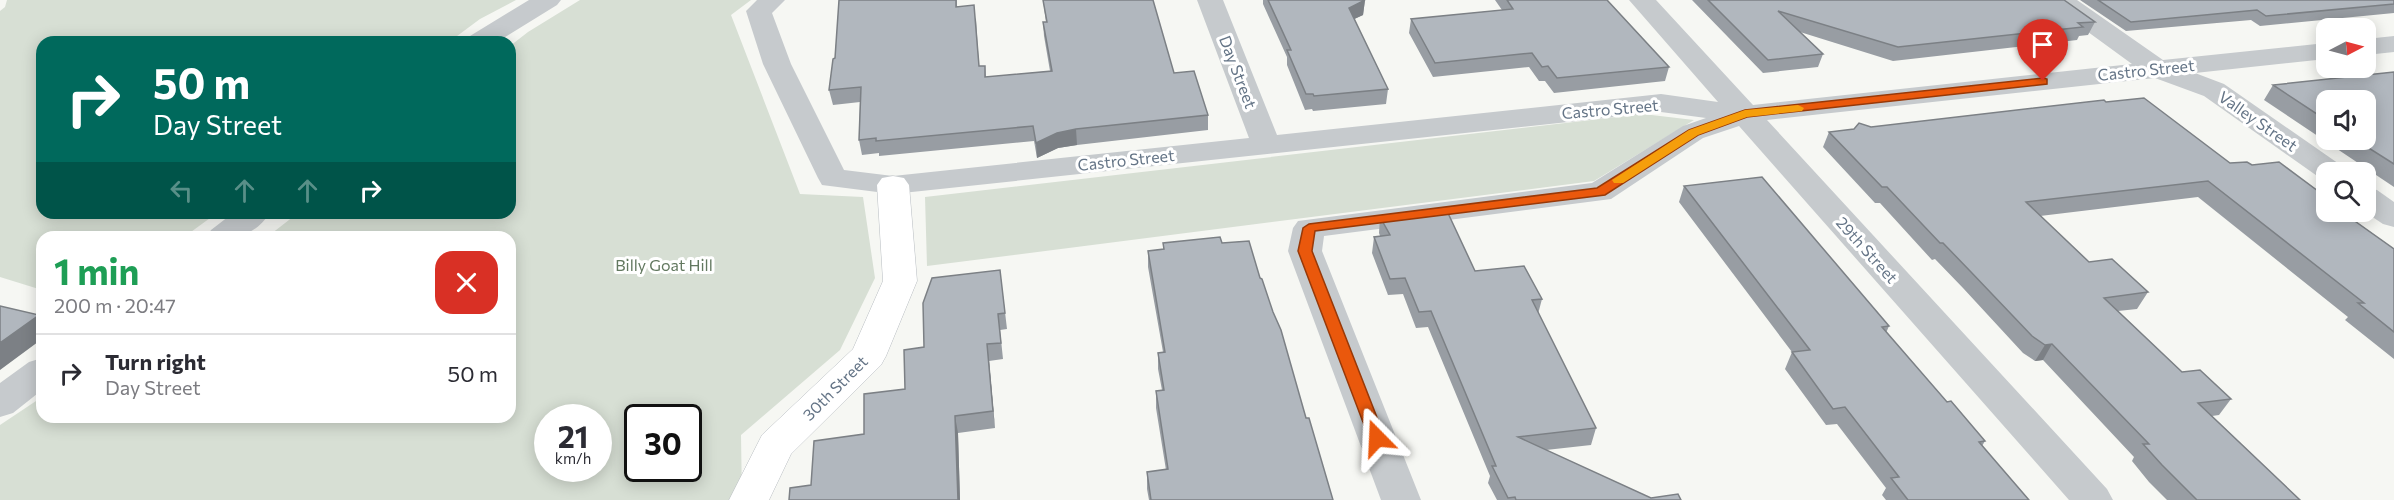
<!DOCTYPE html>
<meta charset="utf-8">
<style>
body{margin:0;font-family:Commissioner,sans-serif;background:#f7f7f7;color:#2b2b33;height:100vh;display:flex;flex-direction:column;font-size:22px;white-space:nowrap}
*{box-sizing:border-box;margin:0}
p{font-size:20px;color:#7c7c81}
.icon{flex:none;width:33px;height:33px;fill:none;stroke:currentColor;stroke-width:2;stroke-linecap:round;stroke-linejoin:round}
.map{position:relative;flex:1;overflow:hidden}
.panel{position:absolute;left:36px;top:231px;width:480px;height:192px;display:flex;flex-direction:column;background:#fff;border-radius:18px;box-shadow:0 3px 15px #0003}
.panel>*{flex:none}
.hud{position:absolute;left:36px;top:36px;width:480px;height:183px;border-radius:18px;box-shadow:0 3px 15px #0003;background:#00695c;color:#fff;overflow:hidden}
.needle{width:39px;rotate:84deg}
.fabs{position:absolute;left:2316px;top:18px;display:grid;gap:12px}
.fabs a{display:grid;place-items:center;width:60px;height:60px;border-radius:12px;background:#fff;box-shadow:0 3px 15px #0003;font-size:30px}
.speed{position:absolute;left:534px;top:404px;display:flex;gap:12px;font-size:30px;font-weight:700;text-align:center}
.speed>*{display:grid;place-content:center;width:78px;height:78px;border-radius:50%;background:#fff;box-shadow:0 3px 15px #0003;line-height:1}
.speed small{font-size:15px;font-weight:400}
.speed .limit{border:3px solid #111;border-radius:9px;background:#fff;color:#111}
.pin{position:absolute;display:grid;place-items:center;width:51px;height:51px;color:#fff;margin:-62px -26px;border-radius:50% 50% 50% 0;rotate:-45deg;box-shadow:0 0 6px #0007}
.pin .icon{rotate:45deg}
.me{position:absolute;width:66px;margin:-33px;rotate:339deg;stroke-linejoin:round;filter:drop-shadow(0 0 4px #0008)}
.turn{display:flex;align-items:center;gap:21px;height:126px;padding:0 18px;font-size:27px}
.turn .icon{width:78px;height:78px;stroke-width:2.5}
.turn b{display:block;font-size:42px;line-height:51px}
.lanes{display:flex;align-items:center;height:57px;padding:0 18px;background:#0003;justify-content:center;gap:30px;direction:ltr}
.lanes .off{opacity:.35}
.round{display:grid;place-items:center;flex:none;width:63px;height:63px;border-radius:18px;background:#f7f7f7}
.summary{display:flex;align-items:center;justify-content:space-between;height:102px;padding:0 18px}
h1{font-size:36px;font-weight:700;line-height:45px;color:#1e9e55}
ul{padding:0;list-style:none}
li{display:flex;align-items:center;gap:18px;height:78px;padding:0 18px;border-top:2px solid #e1e1e2}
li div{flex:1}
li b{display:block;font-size:22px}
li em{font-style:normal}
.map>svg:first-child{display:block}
.green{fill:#d7dfd4;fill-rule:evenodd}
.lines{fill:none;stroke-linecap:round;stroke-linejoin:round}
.secondary-casing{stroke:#b8bdc2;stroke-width:1}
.street{fill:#c6cacd;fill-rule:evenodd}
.secondary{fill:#fff;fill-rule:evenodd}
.wall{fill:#989da3;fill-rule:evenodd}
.shaded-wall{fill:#7c8085}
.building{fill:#b1b7be;stroke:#7c8085;stroke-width:1.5}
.route{fill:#ea580c;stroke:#983908;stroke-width:1.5}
.slow{fill:#f59e0b}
.labels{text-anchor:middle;stroke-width:6;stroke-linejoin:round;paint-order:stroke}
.street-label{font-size:16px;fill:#647486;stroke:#fff}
.park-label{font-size:16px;fill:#62785f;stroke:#fff}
</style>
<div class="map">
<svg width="2394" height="500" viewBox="0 0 2394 500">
<rect width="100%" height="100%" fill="#f6f7f3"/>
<path class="green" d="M7,0H516L480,19L449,42H42V213H217L184,237H42V290L0,277V11L5,7Z
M580,0H751L731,15L800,194L863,197L875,278L840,350L741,435L742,500H0V425L42,397V417H510V237H267L298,213H510V46L528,32ZM548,417H598V468H548ZM638,417H688V468H638Z
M1643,114L1694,120L1594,181L927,266L925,197Z"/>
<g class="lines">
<g class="secondary-casing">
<path id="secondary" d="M893,176L904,178L909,185L917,281L886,356L881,365L791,454L769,500H729L762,435L853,349L883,281L877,185L882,178Z"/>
</g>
<path class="street" d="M529,0H561L557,5L497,42H466L470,36Z
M757,0H785L772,13L791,64L844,170L893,176L1249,138L1197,0H1223L1277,135L1661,94L1718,102L1629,0H1656L1753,105L2132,64L2051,5L2047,0H2077L2163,60L2326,43V59L2195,73L2224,84L2342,166L2346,172H2326V180L2320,178L2204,96L2155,78L1767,120L2107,489L2113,500H2069L1739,126L1703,138L1611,199L1324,236L1322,251L1421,500H1381L1288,251L1293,228L1298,221L1592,183L1683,126L1706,118L1661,112L893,194L822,185L818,178L763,64L746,11Z
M2394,36V52L2366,55V39Z
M2366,187L2377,190L2394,202V227L2383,224L2365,212Z
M233,213H270C252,239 235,237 207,237L211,230Z
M42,358V390L13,413L0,417V383L29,362Z"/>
<use href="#secondary" class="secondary"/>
</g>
<path class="wall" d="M839,0H957V6L976,19L979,66H985L986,77L1050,71L1044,36L1043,22H1046L1043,0L1174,73L1208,115V130L1077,145L1058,148L1037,158L1034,141L879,156V153L862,155L859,140L860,102L833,105L829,90L835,58Z
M1263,0H1365L1363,15L1354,19L1388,89L1386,104L1313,111L1312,109L1305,110L1287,65V57L1263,4Z
M1495,0H1607L1669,67L1665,81L1554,93L1545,81H1539L1529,67L1433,77L1409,33L1411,19L1502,10Z
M1692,0H2064L2095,22L2088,35L2079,36L2077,40L1893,61L1800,32L1823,54L1818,67L1763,73Z
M2080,0H2394V13L2260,26L2251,20L2126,31Z
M2394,72V187L2264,100L2273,85ZM2326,100L2366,140H2326Z
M2106,102L2230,163L2252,165L2326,197V200L2394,249V359L2345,320L2348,317L2198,197L2040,216L2089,262L2148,292L2137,309L2118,311L2182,372L2231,399L2219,415L2212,416L2300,500H2167L2149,482L2132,461L2134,457L2043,360L2035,361L2023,353L1963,288L1935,259L1932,260L1880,203H1875L1823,147L1829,132Z
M1684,186L1889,326L1886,333L1947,402L1985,441L1982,446L2029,500H1886L1882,495L1886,488L1837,424L1826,425L1785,369L1792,352L1679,202Z
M1380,217L1475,271L1542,299L1538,314L1596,428L1591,445L1546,450L1651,498L1681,500H1497L1488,483L1490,476L1428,327L1416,328L1403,294L1388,295L1372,253L1374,237L1380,236L1379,233Z
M1163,243H1222L1260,278L1333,500H1149L1147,489V472L1166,470L1156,408V391L1162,390L1158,369V353L1163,352L1148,267V251L1163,249Z
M1000,270L1007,329L1000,330L1003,359L989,361L995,428L958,433L960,500H789L811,485L864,434L905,389L924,347Z"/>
<path class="shaded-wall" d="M1365,0L1363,15L1348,22L1349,8Z
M1076,129L1077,145L1058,148L1037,158L1036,143L1057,133Z
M39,315L42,318V339L0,370V343Z
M987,344L989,361L995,428L993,411Z
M2052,344L2043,360L2035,361L2045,345Z
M955,416L958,433L960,500H958Z"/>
<path class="building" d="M839,0H956V7L974,5L979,66H985V77L1052,71L1043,22H1047L1043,0H1153L1174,73L1194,71L1208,115L1076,129L1057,133L1036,143L1033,126L876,141V138L859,140L861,87L829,90L833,59L835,58Z
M1268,0H1365L1349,8L1388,89L1314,96L1313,94H1306L1287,50H1291Z
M1507,0H1607L1669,67L1557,78L1548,66L1542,67L1532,53L1435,63L1411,19L1513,9Z
M1708,0H2064L2095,22L2078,23L2083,27L1898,47L1778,11L1823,54L1768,60Z
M2098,0H2394V4L2266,16L2257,10L2131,22Z
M2394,72V164L2356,140H2366V100H2326V120L2273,85Z
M2144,98L2230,163L2247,162L2252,165L2279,162L2326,197L2323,198L2326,200V212H2342L2394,249V332L2358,303H2364L2208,181L2026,202L2089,262L2112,259L2148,292L2104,298L2182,372L2200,370L2231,399L2198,403L2300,500H2197L2162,465L2143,444H2149L2052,344L2045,345L2032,336L1971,272L1943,243H1940L1887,187H1882L1829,132L1854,129L1859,123L1871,127L2104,100L2106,102Z
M1762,177L1889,326L1882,327L1947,402L1951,401L1985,441L1979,442L2029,500H1908L1891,478L1899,477L1845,407L1833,409L1792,352L1810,350L1684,186Z
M1447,211L1475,271L1524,266L1542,299L1532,300L1596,428L1518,437L1651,498L1678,494L1681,500H1516L1515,497L1508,498L1492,466H1496L1431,311L1419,312L1405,278L1390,279L1374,237L1390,235L1380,217Z
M1220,237L1222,243L1249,241L1260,278L1262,279L1273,312L1281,330L1306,418H1309L1333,500H1151L1147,472L1168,469L1156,391L1164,390L1158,353L1165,352L1148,251L1164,249L1163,243Z
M1000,270L1005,313L998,314L1001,343L987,344L993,411L955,416L958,500H789L790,488L811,485L814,441L864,434V394L905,389L904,350L924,347L923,303L932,278Z
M0,306L39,315L0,343Z"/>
<path class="route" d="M2043,78L2047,79V84L1747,117L1698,135L1605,195L1315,231L1312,251L1385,438L1382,442H1371L1369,438L1298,251L1303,228L1309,224L1597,188L1689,130L1745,110Z"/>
<path class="slow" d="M1798,105L1804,108L1802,111L1747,117L1698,135L1623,183H1614L1612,180L1689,130L1745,110Z"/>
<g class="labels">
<g class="street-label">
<text transform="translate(2146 70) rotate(-6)" y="6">Castro Street</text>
<text transform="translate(1238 72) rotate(69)" y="6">Day Street</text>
<text transform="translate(1610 109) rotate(-5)" y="6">Castro Street</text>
<text transform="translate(2258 121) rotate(35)" y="6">Valley Street</text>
<text transform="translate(1126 160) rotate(-6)" y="6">Castro Street</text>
<text transform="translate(1867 250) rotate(48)" y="6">29th Street</text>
<text transform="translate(835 388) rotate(-45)" y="6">30th Street</text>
</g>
<g class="park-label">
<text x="664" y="271">Billy Goat Hill</text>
</g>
</g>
</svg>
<div class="fabs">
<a><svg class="needle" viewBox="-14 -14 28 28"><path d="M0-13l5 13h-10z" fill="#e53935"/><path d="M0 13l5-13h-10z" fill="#7c7c81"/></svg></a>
<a><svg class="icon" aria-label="sound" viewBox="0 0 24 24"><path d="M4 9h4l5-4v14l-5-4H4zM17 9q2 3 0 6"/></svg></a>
<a><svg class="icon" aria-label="search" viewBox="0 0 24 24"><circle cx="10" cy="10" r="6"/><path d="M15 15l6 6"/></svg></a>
</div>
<div class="speed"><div>21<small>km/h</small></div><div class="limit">30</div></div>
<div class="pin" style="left:2043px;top:81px;background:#d93025"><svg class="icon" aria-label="arrive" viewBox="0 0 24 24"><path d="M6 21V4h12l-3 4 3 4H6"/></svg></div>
<svg class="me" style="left:1377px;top:438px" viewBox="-20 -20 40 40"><path d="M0-17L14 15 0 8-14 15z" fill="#ea580c" stroke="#fff" stroke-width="4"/></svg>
<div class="hud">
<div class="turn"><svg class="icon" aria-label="right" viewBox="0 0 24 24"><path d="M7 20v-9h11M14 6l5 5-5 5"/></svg><div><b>50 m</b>Day Street</div></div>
<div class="lanes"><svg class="icon off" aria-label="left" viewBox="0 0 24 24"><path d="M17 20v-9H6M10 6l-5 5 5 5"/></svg><svg class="icon off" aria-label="ahead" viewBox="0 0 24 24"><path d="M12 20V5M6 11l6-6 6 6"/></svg><svg class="icon off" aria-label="ahead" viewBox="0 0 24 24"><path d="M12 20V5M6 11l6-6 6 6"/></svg><svg class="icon" aria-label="right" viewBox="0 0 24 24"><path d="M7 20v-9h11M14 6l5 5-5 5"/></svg></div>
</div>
<section class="panel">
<div class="summary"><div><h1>1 min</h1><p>200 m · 20:47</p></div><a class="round" style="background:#d93025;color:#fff"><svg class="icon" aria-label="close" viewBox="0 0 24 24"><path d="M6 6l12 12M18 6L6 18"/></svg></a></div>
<ul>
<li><svg class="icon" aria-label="right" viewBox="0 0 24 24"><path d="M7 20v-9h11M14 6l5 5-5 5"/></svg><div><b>Turn right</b><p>Day Street</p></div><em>50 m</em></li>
</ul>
</section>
</div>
